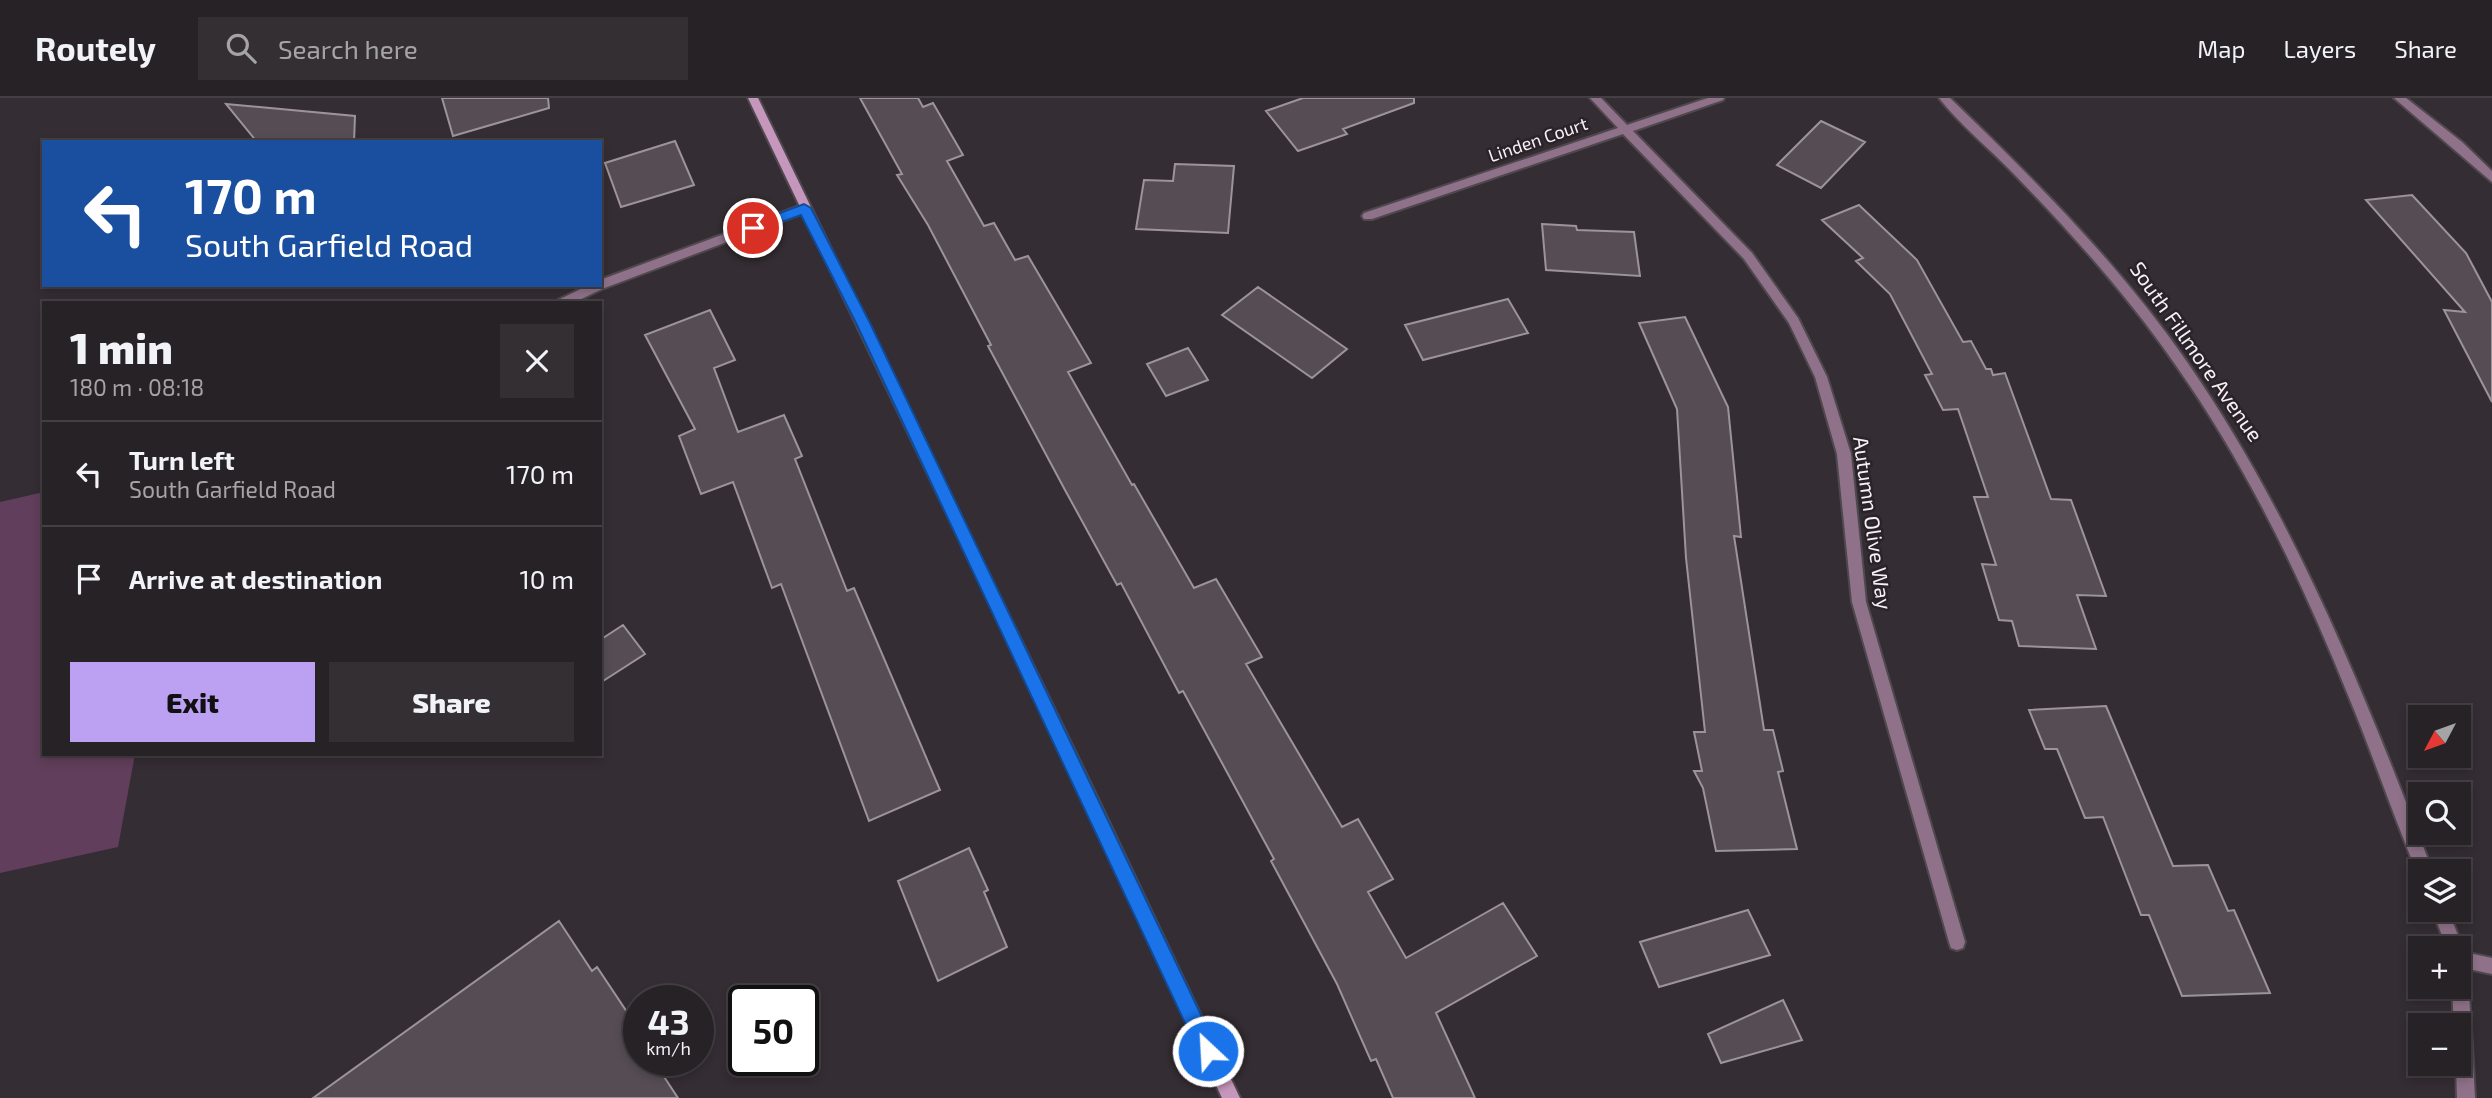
<!DOCTYPE html>
<meta charset="utf-8">
<style>
body{margin:0;font-family:"Exo 2",sans-serif;background:#332f32;color:#f1f3f6;height:100vh;display:flex;flex-direction:column;font-size:26px;white-space:nowrap}
*{box-sizing:border-box;margin:0}
p{font-size:23px;color:#a4a4a7}
.icon{flex:none;width:38px;height:38px;fill:none;stroke:currentColor;stroke-width:2;stroke-linecap:round;stroke-linejoin:round}
.map{position:relative;flex:1;overflow:hidden}
.sheet{position:absolute;left:42px;top:203px;width:560px;height:455px;display:flex;flex-direction:column;background:#272226;border-radius:0px;box-shadow:0 4px 10px #0003,0 0 0 2px #433f43}
.sheet>*{flex:none}
.top-card{position:absolute;left:42px;top:42px;width:560px;height:147px;border-radius:0px;box-shadow:0 4px 10px #0003,0 0 0 2px #433f43;background:#1a4fa0;color:#fff;overflow:hidden}
.needle{width:46px;rotate:229deg}
.fabs{position:absolute;left:2408px;top:607px;display:grid;gap:14px}
.fabs a{display:grid;place-items:center;width:63px;height:63px;border-radius:0px;background:#272226;box-shadow:0 4px 10px #0003,0 0 0 2px #433f43;font-size:35px}
.speed{position:absolute;left:623px;top:887px;display:flex;gap:14px;font-size:35px;font-weight:700;text-align:center}
.speed>*{display:grid;place-content:center;width:91px;height:91px;border-radius:50%;background:#272226;box-shadow:0 4px 10px #0003,0 0 0 2px #433f43;line-height:1}
.speed small{font-size:18px;font-weight:400}
.speed .limit{border:4px solid #111;border-radius:10px;background:#fff;color:#111}
.pin{position:absolute;display:grid;place-items:center;width:60px;height:60px;color:#fff;margin:-30px;border:4px solid #fff;border-radius:50%;box-shadow:0 2px 7px #0007}
.me{position:absolute;width:77px;margin:-38px;rotate:335deg;stroke-linejoin:round;filter:drop-shadow(0 0 5px #0008)}
.turn{display:flex;align-items:center;gap:24px;height:147px;padding:0 28px;font-size:32px}
.turn .icon{width:91px;height:91px;stroke-width:2.5}
.turn b{display:block;font-size:49px;line-height:60px}
.round{display:grid;place-items:center;flex:none;width:74px;height:74px;border-radius:0px;background:#332f32}
.summary{display:flex;align-items:center;justify-content:space-between;height:119px;padding:0 28px}
h1{font-size:42px;font-weight:800;line-height:52px}
.primary-button{display:flex;gap:14px;margin-top:auto;padding:14px 28px}
.primary-button a{flex:1;height:80px;border-radius:0px;background:#bca0f2;color:#111;font-size:28px;font-weight:800;line-height:80px;text-align:center}
.primary-button a+a{background:#332f32;color:#f1f3f6}
ul{padding:0;list-style:none}
li{display:flex;align-items:center;gap:21px;height:105px;padding:0 28px;border-top:2px solid #433f43}
li div{flex:1}
li b{display:block;font-size:26px}
li em{font-style:normal}
header{display:flex;align-items:center;gap:42px;box-sizing:border-box;height:98px;padding:0 35px;background:#272226;border-bottom:2px solid #433f43}
header strong{font-size:33px}
nav{display:flex;gap:38px;margin-inline-start:auto;font-size:24px}
.search{width:490px;height:63px;background:#332f32;display:flex;align-items:center;gap:18px;box-sizing:border-box;padding:0 24px;border-radius:0px;color:#a4a4a7;font-size:26px}
.map>svg:first-child{display:block}
.green{fill:#613e5b}
.building{fill:#554d53;stroke:#9d949b;stroke-width:2}
.lines{fill:none;stroke-linecap:round;stroke-linejoin:round}
.minor-casing{stroke:#4f484e;stroke-width:4}
.tertiary-casing{stroke:#4f484e;stroke-width:4}
.secondary-casing{stroke:#4f484e;stroke-width:4}
.minor{fill:#8f7289;fill-rule:evenodd}
.tertiary{fill:#8f7289;fill-rule:evenodd}
.secondary{fill:#c597bc;fill-rule:evenodd}
.route{fill:#1a73e8;stroke:#114b97;stroke-width:2}
.labels{text-anchor:middle;stroke-width:5;stroke-linejoin:round;paint-order:stroke}
.far-street-label{font-size:18px;fill:#f6f1f5;stroke:#2a2329}
.street-label{font-size:21px;fill:#f6f1f5;stroke:#2a2329}
</style>
<header>
<strong>Routely</strong>
<div class="search"><svg class="icon" aria-label="search" viewBox="0 0 24 24"><circle cx="10" cy="10" r="6"/><path d="M15 15l6 6"/></svg>Search here</div>
<nav><a>Map</a><a>Layers</a><a>Share</a></nav>
</header>
<div class="map">
<svg width="2492" height="1000" viewBox="0 0 2492 1000">
<rect width="100%" height="100%" fill="#342d33"/>
<path class="green" d="M44,394V656H135L118,749L0,775V404Z"/>
<path class="building" d="M442,0H548L549,10L453,38Z
M860,0H918L923,9L933,5L963,57L947,63L984,128L994,125L1015,162L1028,158L1091,265L1068,274L1132,387L1134,386L1194,490L1216,481L1262,559L1246,566L1342,729L1358,721L1393,781L1368,794L1406,860L1503,805L1537,858L1436,915L1475,1000H1393L1376,961L1371,963L1337,886L1271,763L1274,761L1183,593L1179,595L1121,485L1117,487L1065,392L988,248L991,247L928,127L897,77L902,76Z
M1303,0H1414V5L1343,31L1347,36L1298,53L1266,13Z
M226,6L355,18L354,44H257Z
M1821,23L1865,44L1821,90L1777,67Z
M675,43L694,87L621,109L605,65Z
M1175,66L1234,68L1228,135L1136,131L1144,82L1173,83Z
M2412,97L2466,155L2492,204V304L2444,212L2465,214L2366,102Z
M1859,107L1917,162L1963,244L1971,243L1986,271H1991L1993,277L2005,275L2051,401L2071,402L2106,498L2077,497L2096,551L2019,548L2012,523L1999,522L1982,466L1996,467L1974,399H1988L1958,311L1943,312L1925,277L1932,276L1890,196L1856,163L1863,160L1822,122Z
M1542,126L1576,128L1577,132L1634,134L1640,178L1546,172Z
M1258,189L1347,251L1312,280L1222,217Z
M1508,201L1528,235L1423,262L1405,227Z
M710,212L735,262L714,270L738,334L784,317L802,358L795,361L847,493L854,490L940,692L869,723L781,486L772,490L733,384L701,396L679,338L695,331L645,237Z
M1685,219L1728,309L1741,439L1734,438L1764,632H1773L1783,673L1778,674L1797,751L1716,753L1703,690L1694,673H1702L1694,634H1705L1686,460L1677,311L1639,225Z
M1188,250L1208,282L1166,298L1147,266Z
M623,527L645,556L600,585V542Z
M2106,608L2173,768L2208,767L2228,813L2234,812L2270,895L2182,898L2149,817H2141L2103,719L2085,720L2057,651H2045L2029,612Z
M969,750L988,792L984,794L1007,849L938,883L898,783Z
M1748,812L1770,857L1659,889L1640,844Z
M559,823L592,873L597,869L639,932V962H653L678,1000H313Z
M1783,902L1802,942L1721,965L1708,936Z"/>
<g class="lines">
<g class="minor-casing">
<path id="minor" d="M1590,0H1601L1627,27L1708,0H1724L1723,2L1633,33L1752,155L1798,220L1827,279L1851,356L1866,504L1965,844L1963,850L1957,852L1951,850L1949,844L1852,504L1837,356L1815,279L1789,225L1744,161L1623,36L1372,121H1364L1362,118L1364,115L1618,30Z
M2394,0H2406L2462,44L2492,73V84Z
M805,106L811,110L809,113L602,191L573,205H556L558,202L589,187H600V182Z
M2459,853L2492,860V876L2459,869Z"/>
</g>
<g class="tertiary-casing">
<path id="tertiary" d="M1939,0H1950C2035,82 2120,167 2187,264C2295,420 2365,597 2433,774H2420L2419,779C2394,720 2373,657 2348,597C2302,483 2248,370 2177,269C2129,199 2072,136 2013,75C1989,50 1960,27 1939,0Z
M2432,812H2448L2463,850L2462,853L2467,860L2475,1000H2457L2456,966H2459V928H2454L2452,889H2459V850H2447Z"/>
</g>
<g class="secondary-casing">
<path id="secondary" d="M748,0H758L1100,705L1240,1000H1222L1090,715Z"/>
</g>
<use href="#minor" class="minor"/>
<use href="#tertiary" class="tertiary"/>
<use href="#secondary" class="secondary"/>
</g>
<path class="route" d="M804,106L811,110L870,225L1215,946L1217,953L1215,959L1208,962L1201,959L856,225L801,117L753,134L746,130L748,127Z"/>
<g class="labels">
<g class="far-street-label">
<text transform="translate(1538 42) rotate(-19)" y="6">Linden Court</text>
</g>
<g class="street-label">
<text transform="translate(2196 254) rotate(55)" y="7">South Fillmore Avenue</text>
<text transform="translate(1872 425) rotate(82)" y="7">Autumn Olive Way</text>
</g>
</g>
</svg>
<div class="fabs">
<a><svg class="needle" viewBox="-14 -14 28 28"><path d="M0-13l5 13h-10z" fill="#e53935"/><path d="M0 13l5-13h-10z" fill="#a4a4a7"/></svg></a>
<a><svg class="icon" aria-label="search" viewBox="0 0 24 24"><circle cx="10" cy="10" r="6"/><path d="M15 15l6 6"/></svg></a>
<a><svg class="icon" aria-label="layers" viewBox="0 0 24 24"><path d="M12 4l9 5-9 5-9-5zM3 14l9 5 9-5"/></svg></a>
<a>+</a>
<a>−</a>
</div>
<div class="speed"><div>43<small>km/h</small></div><div class="limit">50</div></div>
<div class="pin" style="left:753px;top:130px;background:#d93025"><svg class="icon" aria-label="arrive" viewBox="0 0 24 24"><path d="M6 21V4h12l-3 4 3 4H6"/></svg></div>
<svg class="me" style="left:1208px;top:953px" viewBox="-20 -20 40 40"><circle r="17" fill="#1a73e8" stroke="#fff" stroke-width="3"/><path d="M0-11L8 9 0 5-8 9z" fill="#fff"/></svg>
<div class="top-card">
<div class="turn"><svg class="icon" aria-label="left" viewBox="0 0 24 24"><path d="M17 20v-9H6M10 6l-5 5 5 5"/></svg><div><b>170 m</b>South Garfield Road</div></div>
</div>
<section class="sheet">
<div class="summary"><div><h1>1 min</h1><p>180 m · 08:18</p></div><a class="round"><svg class="icon" aria-label="close" viewBox="0 0 24 24"><path d="M6 6l12 12M18 6L6 18"/></svg></a></div>
<ul>
<li><svg class="icon" aria-label="left" viewBox="0 0 24 24"><path d="M17 20v-9H6M10 6l-5 5 5 5"/></svg><div><b>Turn left</b><p>South Garfield Road</p></div><em>170 m</em></li>
<li><svg class="icon" aria-label="arrive" viewBox="0 0 24 24"><path d="M6 21V4h12l-3 4 3 4H6"/></svg><div><b>Arrive at destination</b></div><em>10 m</em></li>
</ul>
<div class="primary-button"><a>Exit</a><a>Share</a></div>
</section>
</div>
